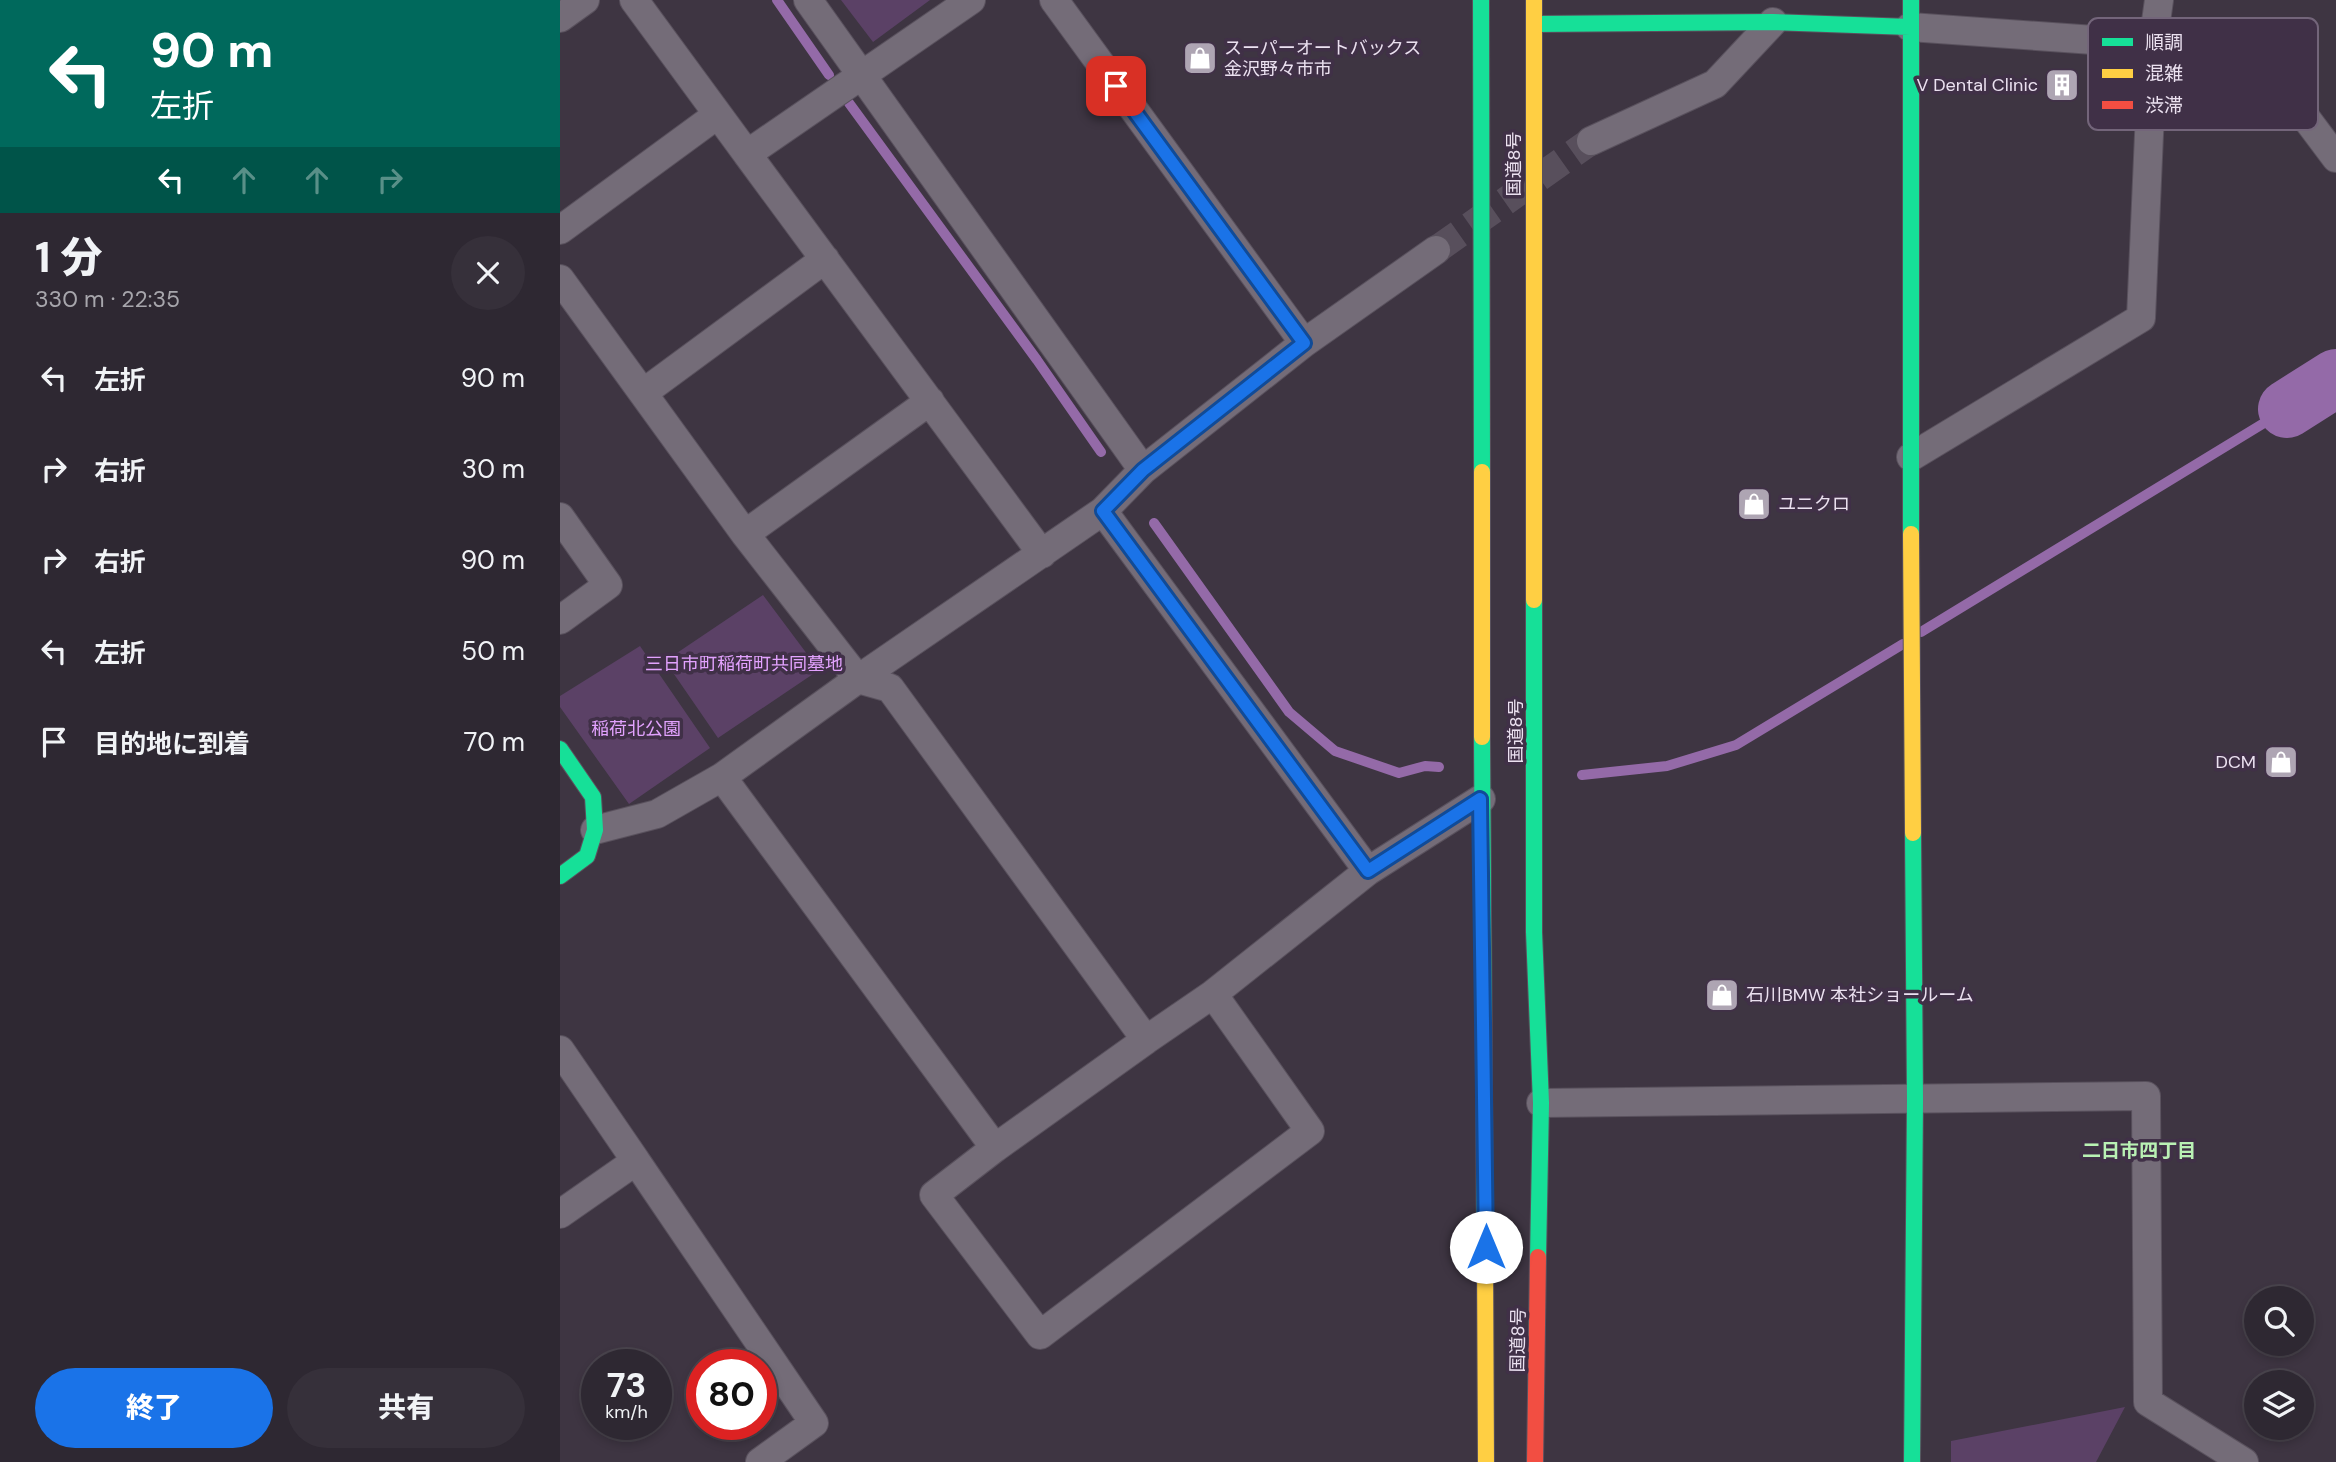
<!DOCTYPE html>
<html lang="ja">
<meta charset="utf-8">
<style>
body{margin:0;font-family:"DM Sans","Noto Sans JP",sans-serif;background:#36303a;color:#f1f3f6;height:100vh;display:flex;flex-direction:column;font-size:26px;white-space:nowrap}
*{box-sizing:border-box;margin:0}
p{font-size:23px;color:#a7a6ac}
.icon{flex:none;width:38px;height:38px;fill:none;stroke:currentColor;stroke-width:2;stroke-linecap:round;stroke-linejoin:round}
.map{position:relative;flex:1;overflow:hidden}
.sheet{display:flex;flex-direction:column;background:#2e2832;width:560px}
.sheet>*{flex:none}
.hud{background:#00695c;color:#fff;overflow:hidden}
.fabs{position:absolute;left:1684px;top:1286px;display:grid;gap:14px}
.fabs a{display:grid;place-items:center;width:70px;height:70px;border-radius:50%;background:#2e2832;box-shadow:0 4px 10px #0003,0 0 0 2px #49444d;font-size:35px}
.speed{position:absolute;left:21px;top:1349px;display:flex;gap:14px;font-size:35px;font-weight:700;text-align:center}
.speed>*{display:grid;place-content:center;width:91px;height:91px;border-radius:50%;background:#2e2832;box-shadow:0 4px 10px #0003,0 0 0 2px #49444d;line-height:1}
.speed small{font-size:18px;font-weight:400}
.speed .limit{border:10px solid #d22;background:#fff;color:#111}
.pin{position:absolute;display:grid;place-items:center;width:60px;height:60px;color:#fff;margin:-30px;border-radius:14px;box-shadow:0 4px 10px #0006}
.me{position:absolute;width:77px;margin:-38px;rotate:0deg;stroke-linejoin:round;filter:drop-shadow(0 0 5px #0008)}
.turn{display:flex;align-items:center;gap:24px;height:147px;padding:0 35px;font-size:32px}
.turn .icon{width:91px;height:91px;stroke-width:2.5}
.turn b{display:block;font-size:49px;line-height:60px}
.lanes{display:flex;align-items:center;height:66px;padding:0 35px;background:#0003;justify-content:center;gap:35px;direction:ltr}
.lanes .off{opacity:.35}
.round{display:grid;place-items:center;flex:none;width:74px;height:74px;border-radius:37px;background:#36303a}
.overview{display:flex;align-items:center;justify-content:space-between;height:119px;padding:0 35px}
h1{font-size:42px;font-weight:800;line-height:52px}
.primary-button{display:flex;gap:14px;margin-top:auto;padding:14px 35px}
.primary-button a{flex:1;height:80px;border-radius:42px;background:#1a73e8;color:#fff;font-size:28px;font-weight:800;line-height:80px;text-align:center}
.primary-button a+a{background:#36303a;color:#f1f3f6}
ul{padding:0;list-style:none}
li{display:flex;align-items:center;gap:21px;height:91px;padding:0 35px}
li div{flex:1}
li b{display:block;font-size:26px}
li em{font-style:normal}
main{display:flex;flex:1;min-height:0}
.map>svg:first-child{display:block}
.green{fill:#5b4166}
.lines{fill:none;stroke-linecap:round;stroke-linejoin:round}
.stream{stroke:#946aa8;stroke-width:10}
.river{stroke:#946aa8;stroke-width:58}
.street-tunnel{stroke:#584f5c;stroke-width:28;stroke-dasharray:28 14;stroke-linecap:butt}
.street-casing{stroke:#59515d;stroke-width:30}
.fast-casing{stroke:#59515d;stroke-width:18}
.slow-casing{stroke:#59515d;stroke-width:18}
.jam-casing{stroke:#59515d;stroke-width:18}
.street{stroke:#746c78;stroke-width:28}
.fast{stroke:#16e098;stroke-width:16}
.slow{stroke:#ffcf43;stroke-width:16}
.jam{stroke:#f24e42;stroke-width:16}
.route-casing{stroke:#114b97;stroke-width:18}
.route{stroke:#1a73e8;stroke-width:12}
.labels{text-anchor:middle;stroke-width:7;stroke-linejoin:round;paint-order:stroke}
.poi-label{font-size:18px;fill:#ebe1f0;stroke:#403047;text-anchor:start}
.street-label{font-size:18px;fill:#ebe1f0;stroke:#403047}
.park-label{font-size:18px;fill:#e2a2fe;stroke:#403047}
.neighbourhood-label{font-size:19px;font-weight:bold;fill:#b9f1b4;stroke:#403047}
.key{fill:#403047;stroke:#73657a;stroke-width:2}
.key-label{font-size:19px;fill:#ebe1f0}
</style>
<main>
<section class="sheet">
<div class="hud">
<div class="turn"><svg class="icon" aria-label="left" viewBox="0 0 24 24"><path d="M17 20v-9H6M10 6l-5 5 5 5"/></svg><div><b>90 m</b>左折</div></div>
<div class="lanes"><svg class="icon" aria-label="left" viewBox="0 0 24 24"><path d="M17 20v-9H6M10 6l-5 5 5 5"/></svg><svg class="icon off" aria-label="ahead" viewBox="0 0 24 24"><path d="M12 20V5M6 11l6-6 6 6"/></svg><svg class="icon off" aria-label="ahead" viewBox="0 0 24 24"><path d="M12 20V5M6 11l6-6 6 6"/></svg><svg class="icon off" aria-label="right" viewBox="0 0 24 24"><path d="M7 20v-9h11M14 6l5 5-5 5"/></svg></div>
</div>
<div class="overview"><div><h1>1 分</h1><p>330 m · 22:35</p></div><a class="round"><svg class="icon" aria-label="close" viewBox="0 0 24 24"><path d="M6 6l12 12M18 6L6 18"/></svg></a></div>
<ul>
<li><svg class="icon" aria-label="left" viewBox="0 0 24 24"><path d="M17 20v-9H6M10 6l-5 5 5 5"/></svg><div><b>左折</b></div><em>90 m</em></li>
<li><svg class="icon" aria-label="right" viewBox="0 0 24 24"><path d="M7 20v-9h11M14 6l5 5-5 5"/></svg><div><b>右折</b></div><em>30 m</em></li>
<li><svg class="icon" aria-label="right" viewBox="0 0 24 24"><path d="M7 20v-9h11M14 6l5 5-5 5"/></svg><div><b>右折</b></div><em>90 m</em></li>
<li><svg class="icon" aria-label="left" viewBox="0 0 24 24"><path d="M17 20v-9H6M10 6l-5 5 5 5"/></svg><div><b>左折</b></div><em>50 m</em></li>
<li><svg class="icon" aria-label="arrive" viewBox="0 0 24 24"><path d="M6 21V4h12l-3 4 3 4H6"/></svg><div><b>目的地に到着</b></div><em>70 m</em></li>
</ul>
<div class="primary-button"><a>終了</a><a>共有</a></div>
</section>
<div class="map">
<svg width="1776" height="1462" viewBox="0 0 1776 1462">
<rect width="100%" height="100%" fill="#3e3542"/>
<path class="green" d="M281,0H370L313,42Z
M203,595L259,670L158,738L105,661Z
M80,646L150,748L69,804L0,707V696Z
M1565,1407L1536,1462H1391V1441Z"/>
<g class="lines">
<path class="stream" d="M217,0L269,75
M289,103L477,360L541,452
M594,523L729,712L775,751L839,773L865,766L879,767
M1361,632L1727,409
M1022,775L1107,766L1176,745L1343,644"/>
<path class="river" d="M1727,409L1776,378"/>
<path class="street-tunnel" d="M876,250L1031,141"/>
<g class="street-casing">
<path id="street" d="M74,0L187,154L411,0
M248,0L583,470
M494,0L744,343
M0,18L25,0
M1350,27L1633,47L1746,118L1776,158
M1031,141L1155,84L1213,22
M187,154L482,554
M0,230L157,115
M0,279L185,534L298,679L330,688L586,1040L435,1148L162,777
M83,393L265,259
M1351,457L1581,318L1593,43L1599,0
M543,511L808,871L921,799
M0,517L48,585L0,620
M185,534L370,401
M35,830L97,814L162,777L298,679L543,511L583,470L744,343L876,250
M586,1040L653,994L808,871
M0,1050L76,1161L0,1214
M981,1103L1586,1096L1588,1402L1684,1462
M435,1148L374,1195L480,1335L750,1131L653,994
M76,1161L254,1423L200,1462"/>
</g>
<g class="fast-casing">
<path id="fast" d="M921,0L922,472
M1351,0V534
M974,24L1213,22L1350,27
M974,600V932L981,1103L978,1257
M922,737L925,1257
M0,749L33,797L35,830L27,856L0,876
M1352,1462L1355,1100L1353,833"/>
</g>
<g class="slow-casing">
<path id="slow" d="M974,0V600
M1351,534L1353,833
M922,737V472
M925,1257L926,1462"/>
</g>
<g class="jam-casing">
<path id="jam" d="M975,1462L978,1257"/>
</g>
<use href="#street" class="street"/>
<use href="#fast" class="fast"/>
<use href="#slow" class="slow"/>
<use href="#jam" class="jam"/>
</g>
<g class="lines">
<g class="route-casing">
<path id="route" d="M556,86L744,343L583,470L543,511L808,871L920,799L926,1247"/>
</g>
<use href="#route" class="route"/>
</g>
<defs>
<g id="shop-square" transform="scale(1.75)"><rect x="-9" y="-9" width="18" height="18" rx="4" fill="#aea5b3" stroke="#403047"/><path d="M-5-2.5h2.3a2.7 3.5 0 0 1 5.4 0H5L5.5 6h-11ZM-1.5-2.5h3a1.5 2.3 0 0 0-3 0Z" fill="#fff"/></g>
<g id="building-square" transform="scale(1.75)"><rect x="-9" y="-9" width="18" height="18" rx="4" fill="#aea5b3" stroke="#403047"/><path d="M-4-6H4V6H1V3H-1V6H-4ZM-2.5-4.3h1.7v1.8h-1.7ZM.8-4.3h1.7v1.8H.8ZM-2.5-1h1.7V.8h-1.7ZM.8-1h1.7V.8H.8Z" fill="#fff"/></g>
</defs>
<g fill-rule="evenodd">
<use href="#shop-square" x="640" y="58"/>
<use href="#building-square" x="1502" y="85"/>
<use href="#shop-square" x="1194" y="504"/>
<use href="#shop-square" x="1721" y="762"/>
<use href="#shop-square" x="1162" y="995"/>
</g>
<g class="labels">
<g class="poi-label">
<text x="664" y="54">スーパーオートバックス<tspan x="664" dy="21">金沢野々市市</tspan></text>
<text x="1478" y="91" text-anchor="end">V Dental Clinic</text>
<text x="1218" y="510">ユニクロ</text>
<text x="1696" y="768" text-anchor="end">DCM</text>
<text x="1186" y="1001">石川BMW 本社ショールーム</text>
</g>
<g class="street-label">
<text transform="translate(954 164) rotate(-90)" y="6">国道8号</text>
<text transform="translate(956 731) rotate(-90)" y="6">国道8号</text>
<text transform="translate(958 1340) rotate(-89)" y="6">国道8号</text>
</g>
<g class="park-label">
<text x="184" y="670">三日市町稲荷町共同墓地</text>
<text x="76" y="735">稲荷北公園</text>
</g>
<g class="neighbourhood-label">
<text x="1579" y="1157">二日市四丁目</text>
</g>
</g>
<rect x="1528" y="18" width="230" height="112" rx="10" class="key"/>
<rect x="1542" y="38" width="31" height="8" fill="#16e098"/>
<rect x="1542" y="69" width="31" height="9" fill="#ffcf43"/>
<rect x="1542" y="101" width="31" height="8" fill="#f24e42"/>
<g class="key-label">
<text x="1585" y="49">順調</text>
<text x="1585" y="80">混雑</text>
<text x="1585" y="112">渋滞</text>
</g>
</svg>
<div class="fabs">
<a><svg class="icon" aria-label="search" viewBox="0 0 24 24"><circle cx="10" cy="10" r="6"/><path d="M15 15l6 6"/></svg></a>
<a><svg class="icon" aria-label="layers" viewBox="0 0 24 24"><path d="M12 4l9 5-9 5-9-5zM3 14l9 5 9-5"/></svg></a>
</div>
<div class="speed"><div>73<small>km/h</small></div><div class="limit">80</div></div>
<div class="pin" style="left:556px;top:86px;background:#d93025"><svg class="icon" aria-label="arrive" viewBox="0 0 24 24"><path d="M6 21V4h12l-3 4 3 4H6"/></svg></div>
<svg class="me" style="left:926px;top:1247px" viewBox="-20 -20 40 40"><circle r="19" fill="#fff"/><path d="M0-13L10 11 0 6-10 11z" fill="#1a73e8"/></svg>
</div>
</main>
